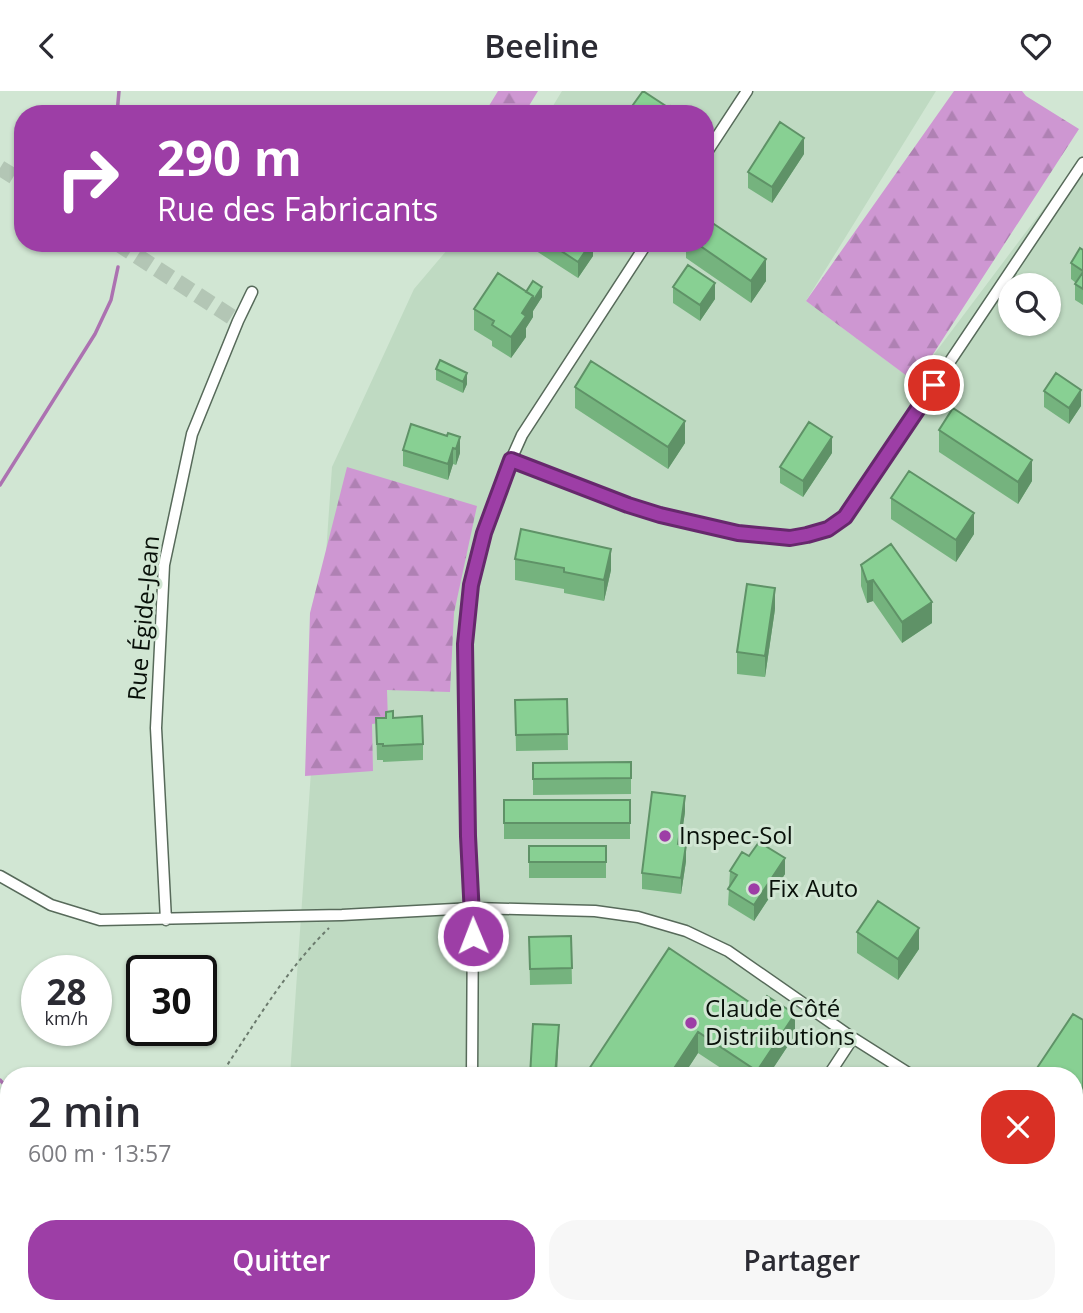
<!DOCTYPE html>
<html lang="fr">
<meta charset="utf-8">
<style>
body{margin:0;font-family:"Open Sans",sans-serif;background:#f7f7f7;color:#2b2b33;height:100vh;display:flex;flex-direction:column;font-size:26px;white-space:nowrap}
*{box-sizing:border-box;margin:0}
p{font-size:23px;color:#7c7c81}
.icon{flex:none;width:38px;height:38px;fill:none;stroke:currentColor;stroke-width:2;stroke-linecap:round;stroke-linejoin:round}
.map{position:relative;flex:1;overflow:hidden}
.panel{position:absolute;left:0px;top:976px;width:1083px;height:247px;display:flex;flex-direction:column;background:#fff;border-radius:28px 28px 0 0;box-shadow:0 2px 5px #0004}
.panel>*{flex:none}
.banner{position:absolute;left:14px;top:14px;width:700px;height:147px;border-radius:28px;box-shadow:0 2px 5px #0004;background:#9d3ea6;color:#fff;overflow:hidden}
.tools{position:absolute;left:998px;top:182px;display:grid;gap:14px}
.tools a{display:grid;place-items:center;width:63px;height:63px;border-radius:50%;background:#fff;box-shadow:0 2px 5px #0004;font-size:35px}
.speed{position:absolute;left:21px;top:864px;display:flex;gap:14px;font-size:35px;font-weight:700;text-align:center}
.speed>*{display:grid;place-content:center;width:91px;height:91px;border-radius:50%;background:#fff;box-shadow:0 2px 5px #0004;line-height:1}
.speed small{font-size:18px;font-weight:400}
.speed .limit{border:4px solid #111;border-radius:10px;background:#fff;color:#111}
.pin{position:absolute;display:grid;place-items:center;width:60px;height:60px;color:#fff;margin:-30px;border:4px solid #fff;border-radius:50%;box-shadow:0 2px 7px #0007}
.me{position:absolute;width:77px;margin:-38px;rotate:359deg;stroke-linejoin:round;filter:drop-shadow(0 0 5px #0008)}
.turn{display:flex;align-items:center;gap:24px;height:147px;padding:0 28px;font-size:32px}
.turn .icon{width:91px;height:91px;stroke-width:2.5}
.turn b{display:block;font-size:49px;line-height:60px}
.round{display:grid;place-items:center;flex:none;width:74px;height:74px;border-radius:28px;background:#f7f7f7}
.overview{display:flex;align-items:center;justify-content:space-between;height:119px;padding:0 28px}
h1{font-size:42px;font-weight:600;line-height:52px}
.primary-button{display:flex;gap:14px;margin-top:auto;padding:14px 28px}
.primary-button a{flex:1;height:80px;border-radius:28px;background:#9d3ea6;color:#fff;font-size:28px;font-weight:600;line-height:80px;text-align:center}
.primary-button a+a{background:#f7f7f7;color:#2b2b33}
header{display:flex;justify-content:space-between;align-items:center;height:91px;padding:0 28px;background:#fff;font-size:32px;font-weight:600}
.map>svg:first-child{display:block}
.built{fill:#bfdac2;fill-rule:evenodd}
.forest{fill:url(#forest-firs)}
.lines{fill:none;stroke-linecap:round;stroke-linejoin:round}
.stream{stroke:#ac72b1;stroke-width:3.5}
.secondary-tunnel{stroke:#b3c6b5;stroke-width:16;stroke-dasharray:16 8;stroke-linecap:butt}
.minor-casing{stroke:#576a5a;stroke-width:13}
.path{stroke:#6b7a6d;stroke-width:2;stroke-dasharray:3.5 3.5;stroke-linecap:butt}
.minor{stroke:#fff;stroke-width:10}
.wall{fill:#75b37e}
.shaded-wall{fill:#5f9267}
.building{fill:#88d093;stroke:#5f9267;stroke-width:2}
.route-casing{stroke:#66286c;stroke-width:18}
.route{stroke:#9d3ea6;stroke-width:12}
.poi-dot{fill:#9d3ea6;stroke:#d1e6d3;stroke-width:2.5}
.labels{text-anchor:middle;stroke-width:6;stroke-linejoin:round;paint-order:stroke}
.street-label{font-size:24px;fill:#081009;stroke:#d1e6d3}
.poi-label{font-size:24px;fill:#081009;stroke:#d1e6d3;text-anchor:start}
</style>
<header><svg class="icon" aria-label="back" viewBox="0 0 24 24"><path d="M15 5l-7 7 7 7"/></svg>Beeline<svg class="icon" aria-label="heart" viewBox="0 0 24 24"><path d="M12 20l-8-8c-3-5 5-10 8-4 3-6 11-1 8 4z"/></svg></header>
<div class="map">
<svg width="1083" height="1222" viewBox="0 0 1083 1222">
<defs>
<pattern id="forest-firs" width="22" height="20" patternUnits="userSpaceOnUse" patternTransform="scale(1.75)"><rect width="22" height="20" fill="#ce97d2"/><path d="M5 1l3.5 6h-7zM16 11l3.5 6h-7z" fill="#af81b3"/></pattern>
</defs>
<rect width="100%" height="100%" fill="#d1e6d3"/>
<path class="built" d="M562,0H936L806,210L914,290L1083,65V1222H278L273,1218L274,1214H1074V985H290L332,376L414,198L453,152H705V23H548ZM1010,194H1048V233H1010Z"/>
<path class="forest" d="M498,0H538L524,23H484Z
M954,0H1022L1026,5L1079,38L915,291L806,210Z
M347,376L477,415L454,522L450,601L387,599L388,631L372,633L373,680L305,685L310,522Z"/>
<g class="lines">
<path class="stream" d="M117,23L119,0
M0,394L95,243L111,209L118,176
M0,989L9,999
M0,1031L9,1038
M223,1214L232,1222
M261,1214L266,1222"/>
<path class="secondary-tunnel" d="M0,77L23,91
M117,152L238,230"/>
<g class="minor-casing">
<path id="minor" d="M705,64L747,0
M511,369C577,395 640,420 710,435C736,441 764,447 790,447C810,446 828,437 845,427L1083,72
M0,785L51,814L100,829L342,824L473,817L595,820L638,826L686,840L728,860L853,947L913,985
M166,829L156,637L164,474L192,343L238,230L252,201
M472,985L473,817L468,745L465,553L471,494L484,442L501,391L522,344L647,152
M828,985L853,947
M0,1020L9,1027
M1074,1095L1083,1100
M832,1214L843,1222
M67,1222L72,1214
M404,1222L407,1214
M678,1222L682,1214"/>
</g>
<path class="path" d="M220,985C254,934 285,880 329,837"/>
<use href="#minor" class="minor"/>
</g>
<path class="wall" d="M804,63L772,112L748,97V81Z
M530,152H593V165L578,187L530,156Z
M686,152H705L766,190L751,212L686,167Z
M1083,159V214L1075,209V193L1076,192L1071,188V172Z
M673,196L715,208L700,230L673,212Z
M526,201L542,206L533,220V226L526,237V246L511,267L492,255V250L474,239V218Z
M436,278L467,293L463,302L436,289Z
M575,296L685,352L668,378L575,317Z
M1044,300L1081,315L1069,333L1044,316Z
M939,339L1032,390L1018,413L939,361Z
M447,345L460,362L456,374L453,373L448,389L403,375V359Z
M832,362L803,406L780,392V376Z
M891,407L974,443L956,471L891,428Z
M515,468L611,479L604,510L564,502V498L515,489Z
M861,474L932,532L902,552L873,510L867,512L861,495Z
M775,518L765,586L737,583V561Z
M567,608L568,659L516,660L515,609Z
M376,627H393L423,653V669L383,671V669H377Z
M631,671V703L533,704V672Z
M504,709H630V748H504Z
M685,721L680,753L686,770L681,803L642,798V782Z
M529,755H606V787H529Z
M749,765L785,783L754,830L728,814L730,780Z
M857,841L919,858L898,889L857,862Z
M571,845L572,893L530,894L529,846Z
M669,857L795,944L768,985H733L698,962L683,985H585Z
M613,1214H629L624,1222Z
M445,1216L482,1222H445Z"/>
<path class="shaded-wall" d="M804,47V63L772,112V96Z
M591,152H593V165L578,187V171Z
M766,168V190L751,212V190Z
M715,192V208L700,230V214Z
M542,196V206L533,220V226L526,237V246L511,267V246L522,222L533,205Z
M467,282V293L463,302V291Z
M1081,299V315L1069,333V317Z
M685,330V352L668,378V356Z
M460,346V362L456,374V358Z
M832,346V362L803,406V390Z
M453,357V373L448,389V373Z
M1032,369V390L1018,413V391Z
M974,422V443L956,471V449Z
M611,458V479L604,510V489Z
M873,489V510L867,512V491Z
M775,497V518L765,586V565Z
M932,511V532L902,552V531Z
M685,705V721L678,769V753Z
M686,754V770L681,803V787Z
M785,767V783L754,830V814Z
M919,837V858L898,889V868Z
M795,923V944L768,985H757V980Z
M559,934L557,985H555Z
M698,941V962L683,985H669Z
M1083,1006V1027L1074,1040V1018Z
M624,1214H629L624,1222Z
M772,1214H780V1218L777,1222H767Z
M971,1214H975V1222H966Z"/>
<path class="building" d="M643,0L669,17L671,15L682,23H637L630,18Z
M780,31L804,47L772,96L748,81Z
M705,127L766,168L751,190L696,152H705Z
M549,152H591L578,171Z
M1080,157L1083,159V180L1071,172Z
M688,174L715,192L700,214L673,196Z
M1083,181V198L1075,193Z
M498,182L533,205L522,222L526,225L511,246L492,234L494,230L474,218Z
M533,190L542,196L533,210V205L526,201Z
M440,269L467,282L463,291L436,278Z
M591,270L685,330L668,356L575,296Z
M1056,282L1081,299L1069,317L1044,300Z
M953,317L1032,369L1018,391L939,339Z
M809,331L832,346L803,390L780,376Z
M411,333L447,345L448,342L460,346L456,358L453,357L448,373L403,359Z
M909,380L974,422L956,449L891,407Z
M521,438L611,458L604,489L564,481V477L515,468Z
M891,453L932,511L902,531L873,489L867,491L861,474Z
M747,493L775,497L765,565L737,561Z
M567,608L568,643L516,644L515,609Z
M393,620V627L422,625L423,653L383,655V653H377L376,627H386V621Z
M631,671V687L533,688V672Z
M652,701L685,705L678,753L686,754L681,787L642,782Z
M504,709H630V732H504Z
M759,751L785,767L754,814L728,798L737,784L730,780L742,761L749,765Z
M529,755H606V771H529Z
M878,810L919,837L898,868L857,841Z
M571,845L572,877L530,878L529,846Z
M669,857L758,917L767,905L795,923L757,980L698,941L669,985H586L585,984Z
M1073,923L1083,929V1006L1074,1018V985H1037L1039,982L1035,980Z
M533,933L559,934L555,985H530Z
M446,1214H471L482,1222H454L445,1216Z
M740,1214H772L767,1222H736Z
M939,1214H971L966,1222H936L935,1221Z
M556,1216L564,1222H552Z"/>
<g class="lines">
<g class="route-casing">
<path id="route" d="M473,845L468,745L465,553L471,494L484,442L511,369L628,414L660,424L738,442L790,447L807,444L828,438L845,426L934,294"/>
</g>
<use href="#route" class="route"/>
</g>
<g class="poi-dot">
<circle cx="665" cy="745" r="7"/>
<circle cx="754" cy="798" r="7"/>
<circle cx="691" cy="932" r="7"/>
</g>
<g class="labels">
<g class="street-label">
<text transform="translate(144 527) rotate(-85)" y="8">Rue Égide-Jean</text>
</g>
<g class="poi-label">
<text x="679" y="753">Inspec-Sol</text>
<text x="768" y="806">Fix Auto</text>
<text x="705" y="926">Claude Côté<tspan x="705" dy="28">Distriibutions</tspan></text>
</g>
</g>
</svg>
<div class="tools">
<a><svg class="icon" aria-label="search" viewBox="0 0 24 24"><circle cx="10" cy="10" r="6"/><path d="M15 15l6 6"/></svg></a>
</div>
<div class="speed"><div>28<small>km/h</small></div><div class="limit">30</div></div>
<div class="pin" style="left:934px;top:294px;background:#d93025"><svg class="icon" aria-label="arrive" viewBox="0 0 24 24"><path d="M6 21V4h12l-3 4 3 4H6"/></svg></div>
<svg class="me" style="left:473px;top:845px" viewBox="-20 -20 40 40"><circle r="17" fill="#9d3ea6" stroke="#fff" stroke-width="3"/><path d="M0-11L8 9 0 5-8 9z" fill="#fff"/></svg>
<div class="banner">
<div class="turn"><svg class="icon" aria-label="right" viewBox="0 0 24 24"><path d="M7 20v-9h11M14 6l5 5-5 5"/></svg><div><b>290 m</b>Rue des Fabricants</div></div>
</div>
<section class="panel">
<div class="overview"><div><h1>2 min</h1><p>600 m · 13:57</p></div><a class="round" style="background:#d93025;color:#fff"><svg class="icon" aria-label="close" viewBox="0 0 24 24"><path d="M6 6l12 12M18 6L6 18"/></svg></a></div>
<div class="primary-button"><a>Quitter</a><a>Partager</a></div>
</section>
</div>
